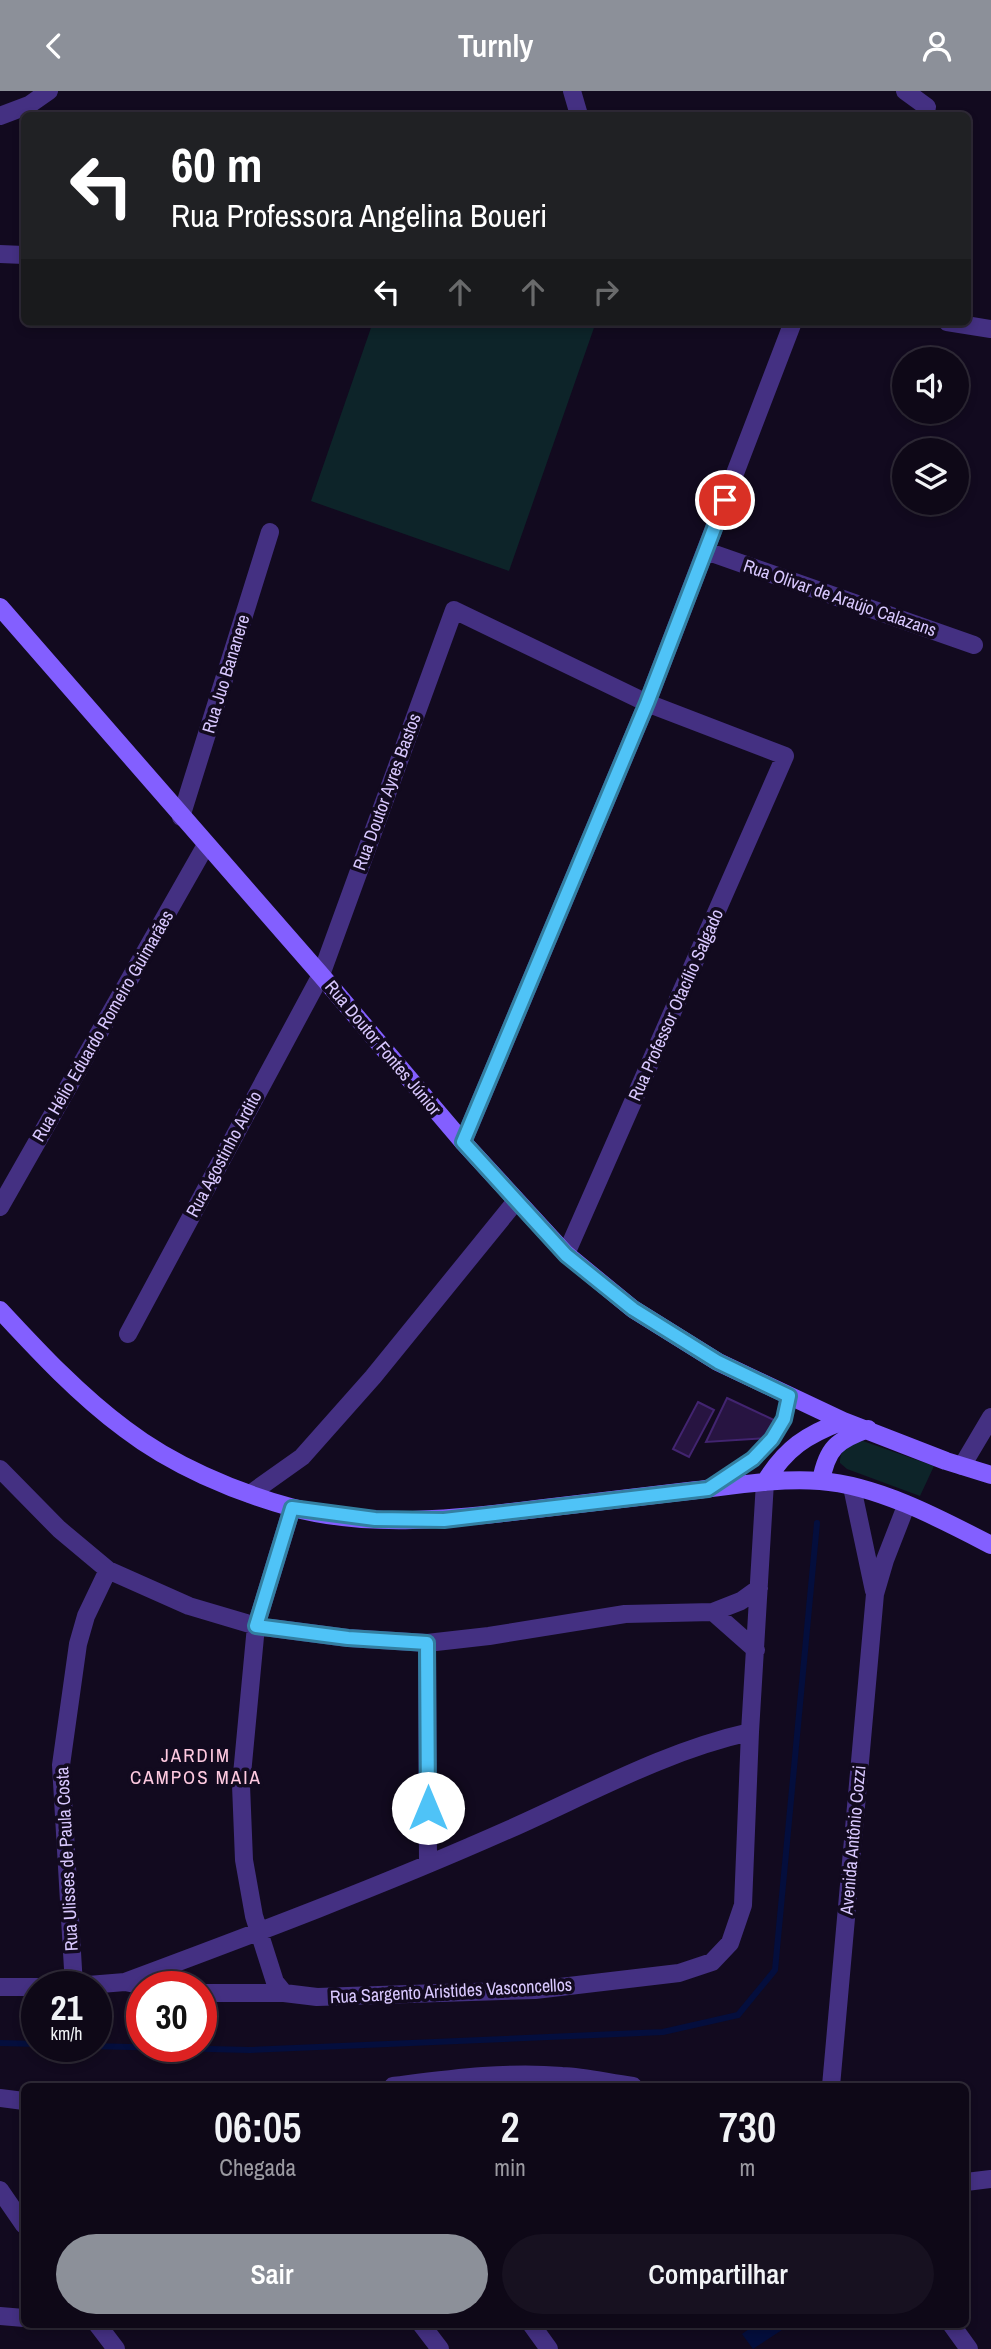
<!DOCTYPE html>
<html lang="pt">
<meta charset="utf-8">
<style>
body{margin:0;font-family:"Archivo Narrow",sans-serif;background:#171120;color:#f1f3f6;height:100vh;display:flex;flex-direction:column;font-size:26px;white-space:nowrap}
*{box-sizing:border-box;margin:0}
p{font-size:23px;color:#9b9aa1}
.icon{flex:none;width:38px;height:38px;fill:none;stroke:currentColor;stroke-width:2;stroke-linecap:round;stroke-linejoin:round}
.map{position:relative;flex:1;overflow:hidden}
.details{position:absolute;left:21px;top:1992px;width:948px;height:245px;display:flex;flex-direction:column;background:#0e0817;border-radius:10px;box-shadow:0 4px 10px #0003,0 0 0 2px #2e2936}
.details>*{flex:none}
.banner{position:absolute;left:21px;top:21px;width:950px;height:214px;border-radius:10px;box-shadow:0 4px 10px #0003,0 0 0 2px #2e2936;background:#202124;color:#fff;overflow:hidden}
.controls{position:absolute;left:892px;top:256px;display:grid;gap:14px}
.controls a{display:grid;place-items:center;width:77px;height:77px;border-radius:50%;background:#0e0817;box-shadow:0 4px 10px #0003,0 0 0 2px #2e2936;font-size:35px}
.speed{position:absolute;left:21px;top:1880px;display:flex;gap:14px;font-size:35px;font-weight:700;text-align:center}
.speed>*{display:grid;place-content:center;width:91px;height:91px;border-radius:50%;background:#0e0817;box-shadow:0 4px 10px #0003,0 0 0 2px #2e2936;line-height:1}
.speed small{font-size:18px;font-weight:400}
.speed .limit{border:10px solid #d22;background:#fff;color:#111}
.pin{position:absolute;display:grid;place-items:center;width:60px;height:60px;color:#fff;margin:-30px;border:4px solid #fff;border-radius:50%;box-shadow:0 2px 7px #0007}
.me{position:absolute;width:77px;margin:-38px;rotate:0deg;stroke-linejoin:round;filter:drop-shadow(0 0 5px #0008)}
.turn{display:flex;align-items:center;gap:24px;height:147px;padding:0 35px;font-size:32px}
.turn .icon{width:91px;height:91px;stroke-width:2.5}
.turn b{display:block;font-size:49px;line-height:60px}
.lanes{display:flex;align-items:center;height:66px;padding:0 35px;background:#0003;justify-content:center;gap:35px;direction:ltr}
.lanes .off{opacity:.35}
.eta{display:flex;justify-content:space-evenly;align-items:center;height:119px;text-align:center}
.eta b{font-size:42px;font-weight:600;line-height:49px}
.cta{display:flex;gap:14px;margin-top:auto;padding:14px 35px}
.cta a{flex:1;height:80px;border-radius:42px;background:#8c9099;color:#fff;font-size:28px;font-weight:600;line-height:80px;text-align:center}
.cta a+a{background:#171120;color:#f1f3f6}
header{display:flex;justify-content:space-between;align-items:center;height:91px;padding:0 35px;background:#8c9099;color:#fff;font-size:32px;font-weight:600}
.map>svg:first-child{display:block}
.green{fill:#0d2429}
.water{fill:#040e3d}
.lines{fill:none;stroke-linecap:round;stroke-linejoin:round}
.stream{stroke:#040e3d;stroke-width:6}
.building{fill:#271441;stroke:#422470;stroke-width:2}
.lane{stroke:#443082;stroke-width:9}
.street{stroke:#443082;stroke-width:18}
.secondary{stroke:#835fff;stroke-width:18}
.route-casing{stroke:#337fa1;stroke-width:18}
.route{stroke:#4fc3f7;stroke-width:12}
.labels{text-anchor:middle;stroke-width:7;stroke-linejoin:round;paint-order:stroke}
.street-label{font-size:18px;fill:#d9c8ff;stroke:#120a1f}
.neighbourhood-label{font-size:19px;letter-spacing:2px;fill:#ffcae1;stroke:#120a1f}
</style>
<header><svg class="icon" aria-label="back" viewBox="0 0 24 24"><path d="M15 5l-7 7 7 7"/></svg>Turnly<svg class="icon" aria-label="person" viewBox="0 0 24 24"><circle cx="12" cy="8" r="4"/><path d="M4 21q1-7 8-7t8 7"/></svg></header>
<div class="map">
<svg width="991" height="2258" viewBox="0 0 991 2258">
<rect width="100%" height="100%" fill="#120a1f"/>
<path class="green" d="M373,231H596L509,480L311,410Z
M863,1350L934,1375L920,1405L847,1378L840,1372C840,1357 849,1351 863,1350Z"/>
<path class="water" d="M756,2233H791L753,2258L742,2243Z"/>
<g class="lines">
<path class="stream" d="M0,1952L37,1953
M90,1955L250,1959L663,1941L738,1924L775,1879L817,1432"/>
</g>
<path class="building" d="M727,1307L776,1330L768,1347L706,1351Z
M698,1311L714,1319L689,1366L673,1358Z"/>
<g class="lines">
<path class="lane" d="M718,1391C751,1371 785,1347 789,1305"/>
<path class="street" d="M572,0L579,24
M905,0L927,16
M0,25L29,14L49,0
M0,163L24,164
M947,231L991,238
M706,460L974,554
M181,726L270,441
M463,1051L647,612L793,231
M0,1116L206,754
M128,1243L321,884L454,519L647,612L785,665L566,1163
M962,1375L991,1326
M0,1378L59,1438L108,1479L189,1515L256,1535L348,1547L427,1552L489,1545L625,1523L713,1521L741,1510L759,1497
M852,1396L874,1500
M250,1403L302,1366L373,1286L516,1110
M713,1521L756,1559
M427,1552L428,1772
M125,1891C254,1843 384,1794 510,1738C589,1703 665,1660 750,1641
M74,1895L61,1674L78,1553L86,1525L108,1479
M76,1895L125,1891L135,1893
M0,1896H37
M201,1902H284L317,1906L535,1899L679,1882L712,1871L730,1852L743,1814L750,1641L765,1391
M284,1902L275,1891L254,1825L244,1769L241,1694L256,1535L292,1417
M393,1995C449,1988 506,1980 562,1985C586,1986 609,1992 633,1995
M831,1995L875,1503L885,1469L906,1415
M0,2007L24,2010
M966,2091L991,2088
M0,2099L24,2134
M0,2225L24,2227
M97,2233L116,2258
M421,2233L440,2258
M531,2233L549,2258
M951,2233L969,2258"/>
<path class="secondary" d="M0,516L321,884L463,1051L566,1163L633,1218L718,1271L843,1330L946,1370L991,1384
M0,1219C39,1261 79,1304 125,1338C172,1374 233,1400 290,1416C369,1438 456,1428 536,1418C590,1412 643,1405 697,1399C738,1394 779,1387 820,1390C877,1394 941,1428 991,1454
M821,1390C827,1357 837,1349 868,1338
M765,1391C786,1357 806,1344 843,1330"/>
</g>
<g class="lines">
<g class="route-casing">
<path id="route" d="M428,1717L427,1552L348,1547L256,1535L292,1417L375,1428L444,1429L708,1398L753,1368L772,1348L784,1328L789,1305L718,1271L633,1218L566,1164L463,1051L647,612L725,409"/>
</g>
<use href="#route" class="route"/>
</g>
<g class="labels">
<g class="street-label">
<text transform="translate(840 507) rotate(19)" y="6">Rua Olivar de Araújo Calazans</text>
<text transform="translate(226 583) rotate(-73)" y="6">Rua Juo Bananere</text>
<text transform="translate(387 701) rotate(-70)" y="6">Rua Doutor Ayres Bastos</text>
<text transform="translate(676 914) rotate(-66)" y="6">Rua Professor Otacílio Salgado</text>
<text transform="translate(103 935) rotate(-60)" y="6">Rua Hélio Eduardo Romeiro Guimarães</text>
<text transform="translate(383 957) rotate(50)" y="6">Rua Doutor Fontes Júnior</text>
<text transform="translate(224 1063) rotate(-62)" y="6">Rua Agostinho Ardito</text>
<text transform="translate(853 1749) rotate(-85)" y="6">Avenida Antônio Cozzi</text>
<text transform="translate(67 1768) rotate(-93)" y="6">Rua Ulisses de Paula Costa</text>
<text transform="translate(451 1900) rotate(-3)" y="6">Rua Sargento Aristides Vasconcellos</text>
</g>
<g class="neighbourhood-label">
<text x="196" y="1671">JARDIM<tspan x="196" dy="22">CAMPOS MAIA</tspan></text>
</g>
</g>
</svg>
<div class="controls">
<a><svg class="icon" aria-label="sound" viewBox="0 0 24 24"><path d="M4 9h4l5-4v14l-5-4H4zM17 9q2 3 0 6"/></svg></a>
<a><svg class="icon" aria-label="layers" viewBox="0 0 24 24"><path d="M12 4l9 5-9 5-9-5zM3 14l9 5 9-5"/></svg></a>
</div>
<div class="speed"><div>21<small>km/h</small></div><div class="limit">30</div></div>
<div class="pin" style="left:725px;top:409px;background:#d93025"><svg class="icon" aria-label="arrive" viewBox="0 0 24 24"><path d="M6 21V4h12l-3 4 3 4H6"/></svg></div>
<svg class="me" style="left:428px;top:1717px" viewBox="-20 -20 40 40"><circle r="19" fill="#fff"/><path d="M0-13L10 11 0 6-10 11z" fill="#4fc3f7"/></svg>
<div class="banner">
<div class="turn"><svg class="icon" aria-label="left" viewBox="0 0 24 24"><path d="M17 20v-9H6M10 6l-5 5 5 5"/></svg><div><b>60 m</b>Rua Professora Angelina Boueri</div></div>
<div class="lanes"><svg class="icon" aria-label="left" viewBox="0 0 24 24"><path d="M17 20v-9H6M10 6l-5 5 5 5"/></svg><svg class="icon off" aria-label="ahead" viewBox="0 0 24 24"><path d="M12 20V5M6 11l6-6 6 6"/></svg><svg class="icon off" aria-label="ahead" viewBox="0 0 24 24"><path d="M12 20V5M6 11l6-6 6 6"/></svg><svg class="icon off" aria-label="right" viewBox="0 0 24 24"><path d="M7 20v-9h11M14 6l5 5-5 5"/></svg></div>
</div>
<section class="details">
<div class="eta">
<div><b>06:05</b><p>Chegada</p></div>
<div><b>2</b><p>min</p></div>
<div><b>730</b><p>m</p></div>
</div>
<div class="cta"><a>Sair</a><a>Compartilhar</a></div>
</section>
</div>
